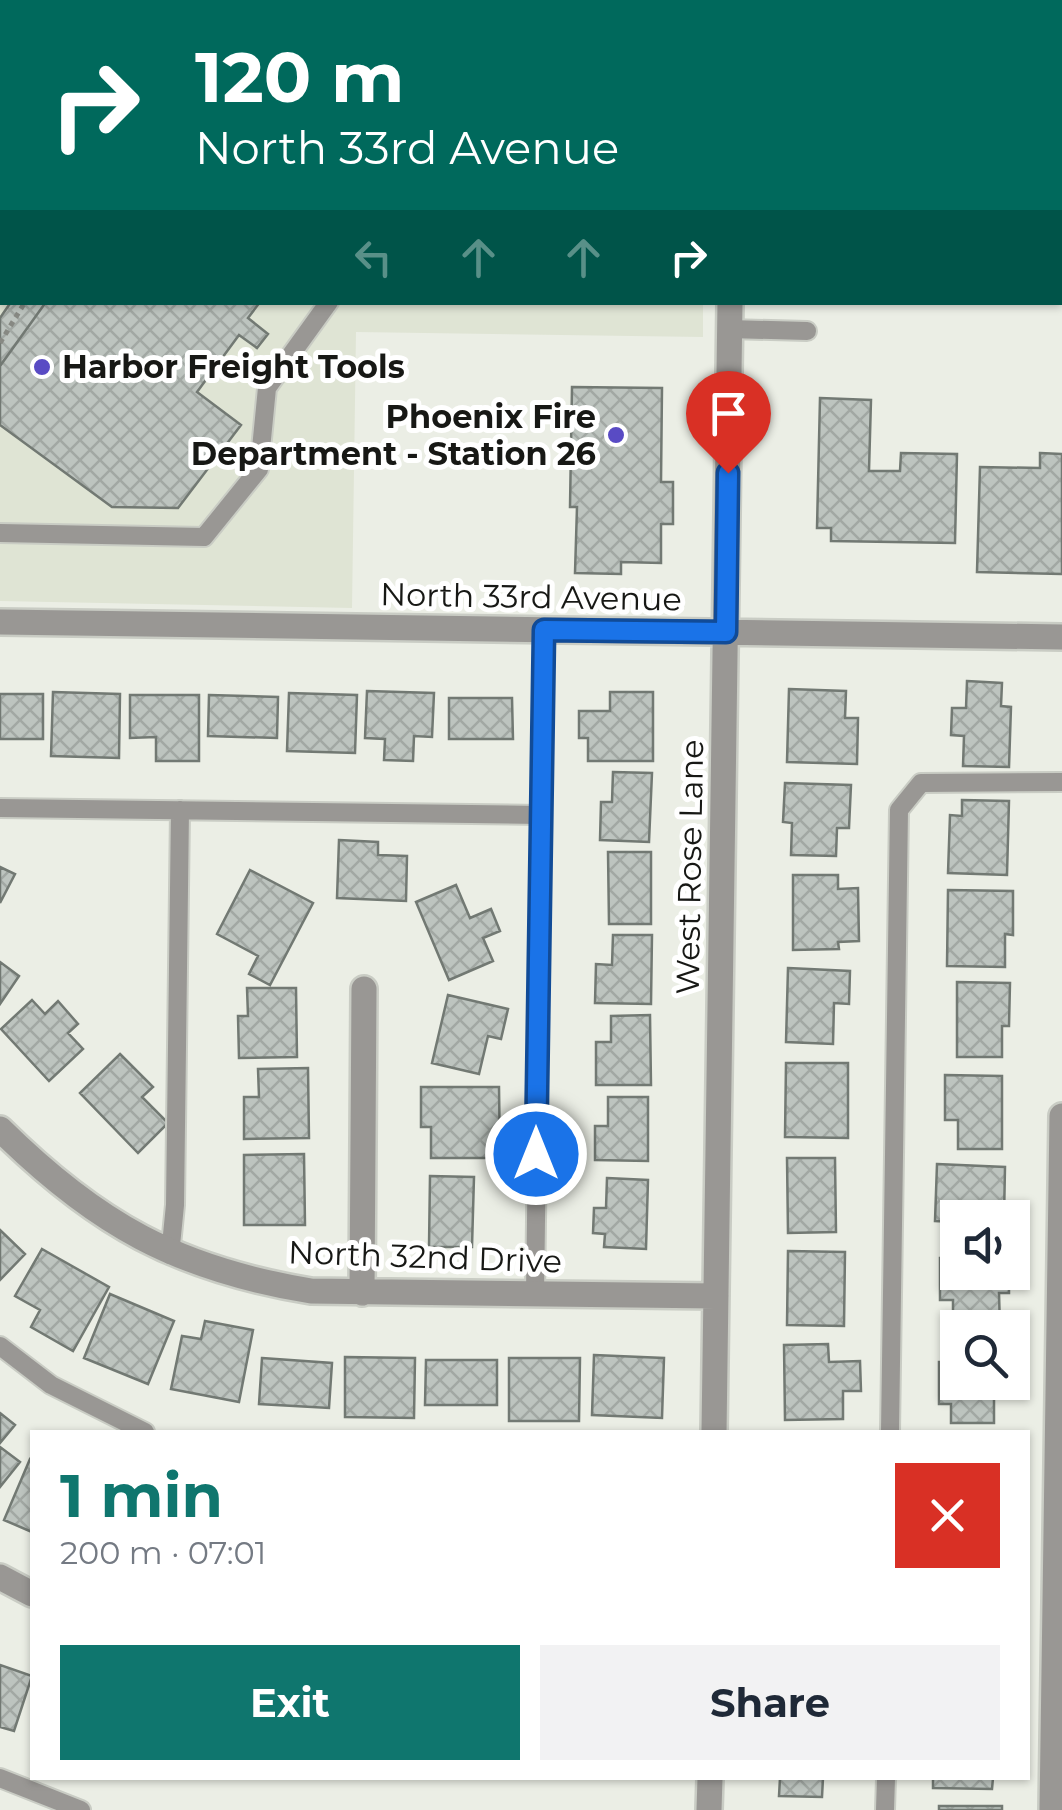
<!DOCTYPE html>
<meta charset="utf-8">
<style>
body{margin:0;font-family:Montserrat,sans-serif;background:#f2f2f3;color:#1f2937;height:100vh;display:flex;flex-direction:column;font-size:38px;white-space:nowrap}
*{box-sizing:border-box;margin:0}
p{font-size:32px;color:#747a83}
.icon{flex:none;width:55px;height:55px;fill:none;stroke:currentColor;stroke-width:2;stroke-linecap:round;stroke-linejoin:round}
.map{position:relative;flex:1;overflow:hidden}
.sheet{position:absolute;left:30px;top:1430px;width:1000px;height:350px;display:flex;flex-direction:column;background:#fff;border-radius:0px;box-shadow:0 2px 8px #0004}
.sheet>*{flex:none}
.banner{position:absolute;left:0px;top:0px;width:1062px;height:305px;box-shadow:0 2px 8px #0004;background:#00695c;color:#fff;overflow:hidden}
.controls{position:absolute;left:940px;top:1200px;display:grid;gap:20px}
.controls a{display:grid;place-items:center;width:90px;height:90px;border-radius:0px;background:#fff;box-shadow:0 2px 8px #0004;font-size:50px}
.pin{position:absolute;display:grid;place-items:center;width:85px;height:85px;color:#fff;margin:-102px -42px;border-radius:50% 50% 50% 0;rotate:-45deg;box-shadow:0 0 10px #0007}
.pin .icon{rotate:45deg}
.me{position:absolute;width:110px;margin:-55px;rotate:0deg;stroke-linejoin:round;filter:drop-shadow(0 0 8px #0008)}
.turn{display:flex;align-items:center;gap:35px;height:210px;padding:0 30px;font-size:45px}
.turn .icon{width:130px;height:130px;stroke-width:2.5}
.turn b{display:block;font-size:70px;line-height:85px}
.lanes{display:flex;align-items:center;height:95px;padding:0 30px;background:#0003;justify-content:center;gap:50px;direction:ltr}
.lanes .off{opacity:.35}
.round{display:grid;place-items:center;flex:none;width:105px;height:105px;border-radius:0px;background:#f2f2f3}
.overview{display:flex;align-items:center;justify-content:space-between;height:170px;padding:0 30px}
h1{font-size:60px;font-weight:700;line-height:75px;color:#0f766e}
.primary-button{display:flex;gap:20px;margin-top:auto;padding:20px 30px}
.primary-button a{flex:1;height:115px;border-radius:0px;background:#0f766e;color:#fff;font-size:40px;font-weight:700;line-height:115px;text-align:center}
.primary-button a+a{background:#f2f2f3;color:#1f2937}
.map>svg:first-child{display:block}
.built{fill:#dfe4d4}
.building{fill:url(#building-cross-hatch);stroke:#727973;stroke-width:2.5}
.lines{fill:none;stroke-linecap:round;stroke-linejoin:round}
.service-casing{stroke:#c9ccc4;stroke-width:22}
.minor-casing{stroke:#c9ccc4;stroke-width:30}
.path{stroke:#878983;stroke-width:5;stroke-dasharray:5 5;stroke-linecap:butt}
.service{stroke:#999794;stroke-width:18}
.minor{stroke:#999794;stroke-width:25}
.route-casing{stroke:#114b97;stroke-width:25}
.route{stroke:#1a73e8;stroke-width:18}
.poi-dot{fill:#594bc4;stroke:#fff;stroke-width:4}
.labels{text-anchor:middle;stroke-width:10;stroke-linejoin:round;paint-order:stroke}
.poi-label{font-size:32px;font-weight:bold;fill:#171815;stroke:#fff;text-anchor:start}
.street-label{font-size:32px;fill:#171815;stroke:#fff}
</style>
<div class="map">
<svg width="1062" height="1810" viewBox="0 0 1062 1810">
<defs>
<pattern id="building-cross-hatch" width="8" height="8" patternUnits="userSpaceOnUse" patternTransform="scale(2.5)"><rect width="8" height="8" fill="#bdc4bf"/><path d="M0 0l8 8M0 8l8-8" fill="none" stroke="#a2a8a3"/></pattern>
</defs>
<rect width="100%" height="100%" fill="#ebeee5"/>
<path class="built" d="M0,0H706L2,2V302L703,303V337L356,332L352,608L0,601Z"/>
<path class="building" d="M1060,47H1062V104H1060Z
M1060,210H1062V271H1060Z
M11,302H46L0,366V318Z
M46,302H260L248,318L268,334L257,348L239,335L197,392L241,425L178,508L112,507L0,425V366Z
M572,387L662,388L661,482H673V524H661V563L621,562V574L575,573L577,507H570Z
M820,398L871,400L869,471H900L901,453L957,454L955,543L831,541V528H817Z
M1040,453L1062,454V574L977,572L980,467L1040,468Z
M967,681L1002,683L1001,706L1011,707L1009,767L963,766L964,736L951,735L952,708H966Z
M789,689L846,691L845,718H858L857,764L787,762Z
M367,691L434,693L432,737L414,736L413,761L384,760L385,739L365,738Z
M53,692L120,694L119,758L51,756Z
M610,692H653V761H588V738H579V711H610Z
M289,693L357,695L355,753L287,751Z
M0,694H43V739H0Z
M130,695H199V761H156V737L130,738Z
M209,695L278,697L277,738L208,736Z
M449,698H512L513,739H449Z
M613,772L652,773L649,842L600,840L601,802H612Z
M785,783L851,785L849,828H837L836,856L791,855L792,823L783,822Z
M962,800L1009,801L1007,875L948,873L950,815L962,816Z
M339,840L378,842V855L407,856L406,901L337,898Z
M608,852H651V924H609Z
M0,867L15,874L0,903Z
M250,870L313,903L270,985L249,974L258,956L217,934Z
M793,875H838V889L858,888L859,941L838,942L839,949L793,950Z
M456,885L470,918L491,909L500,931L483,938L493,961L449,980L416,902Z
M948,890L1013,891V935L1005,934V967L947,966Z
M613,935H652L651,1004L595,1003L596,964L612,965Z
M0,962L19,976L0,1004Z
M788,968L850,971L849,1004L834,1003L833,1044L786,1042Z
M957,982L1010,983L1009,1026H1002V1057H957Z
M247,988H296L297,1057L239,1058L238,1016H248Z
M448,995L508,1009L501,1039L488,1036L479,1074L432,1063Z
M32,1000L45,1014L58,1001L78,1024L68,1033L83,1049L49,1081L1,1029Z
M650,1015L651,1085H596V1042H611V1016Z
M120,1054L153,1087L142,1097L168,1123L138,1153L80,1093Z
M786,1063H848V1138L785,1137Z
M308,1068L309,1138L244,1139V1097H259L258,1069Z
M945,1075L1002,1076V1149H958V1120H945Z
M421,1087H499L500,1158H431V1127H421Z
M608,1097H648V1161L595,1160V1126H608Z
M304,1154L305,1225H244V1155Z
M787,1158H835L836,1232L788,1233Z
M937,1164L1005,1167L1004,1218H958V1241H954L955,1222L935,1221Z
M430,1176L474,1177L472,1247H429Z
M607,1178L648,1180L646,1249L604,1247L605,1234L593,1233L594,1208H606Z
M0,1230L25,1254L0,1280Z
M42,1249L109,1287L73,1351L31,1327L40,1310L15,1296Z
M788,1251L845,1252L844,1326L787,1325Z
M940,1258H958V1272H1009V1293H999L1000,1328H958L953,1332V1300H940Z
M110,1294L174,1321L148,1384L84,1358Z
M205,1321L253,1330L239,1402L171,1389L182,1336L201,1339Z
M828,1344L829,1362L860,1361L861,1391H843V1419L785,1420L784,1345Z
M953,1348H958V1382H1004V1392H994V1423H951V1404H939V1362H953Z
M594,1355L664,1358L662,1418L592,1415Z
M345,1357L415,1358L414,1418L345,1417Z
M262,1358L332,1363L329,1408L259,1404Z
M509,1358H580L579,1421H509Z
M426,1360H497V1405H425Z
M0,1413L15,1425L0,1443Z
M0,1447L20,1462L0,1487Z
M30,1459L32,1460V1532L4,1520Z
M0,1665L32,1676L14,1731L0,1727Z
M780,1778H823L822,1797L779,1796Z
M933,1778H993L992,1789L933,1788Z
M939,1806H1002V1810H939Z"/>
<g class="lines">
<g class="service-casing">
<path id="service" d="M620,2V0
M916,2V0
M1060,13H1062
M729,329L807,331
M0,533L204,537L259,469L267,388L329,302
M0,808L539,815
M170,1255L175,1205L180,810
M535,1294L544,630
M0,1346L51,1385L145,1432
M890,1432L899,810L921,783L1062,782
M0,1778L81,1810
M885,1810L886,1778"/>
</g>
<g class="minor-casing">
<path id="minor" d="M734,2V0
M0,622L1062,637
M0,1129C96,1224 177,1269 311,1291L716,1296
M362,1293L364,989
M714,1432L730,302
M0,1577L32,1594
M709,1810L710,1778
M1052,1810L1062,1116"/>
</g>
<path class="path" d="M77,0L78,2
M0,343L25,302"/>
<use href="#service" class="service"/>
<use href="#minor" class="minor"/>
</g>
<g class="lines">
<g class="route-casing">
<path id="route" d="M536,1154L544,630L726,632L728,473"/>
</g>
<use href="#route" class="route"/>
</g>
<g class="poi-dot">
<circle cx="42" cy="367" r="10"/>
<circle cx="616" cy="435" r="10"/>
</g>
<g class="labels">
<g class="poi-label">
<text x="62" y="378">Harbor Freight Tools</text>
<text x="596" y="428" text-anchor="end">Phoenix Fire<tspan x="596" dy="37">Department - Station 26</tspan></text>
</g>
<g class="street-label">
<text transform="translate(531 597) rotate(1)" y="11">North 33rd Avenue</text>
<text transform="translate(690 867) rotate(-89)" y="11">West Rose Lane</text>
<text transform="translate(425 1257) rotate(2)" y="11">North 32nd Drive</text>
</g>
</g>
</svg>
<div class="controls">
<a><svg class="icon" aria-label="sound" viewBox="0 0 24 24"><path d="M4 9h4l5-4v14l-5-4H4zM17 9q2 3 0 6"/></svg></a>
<a><svg class="icon" aria-label="search" viewBox="0 0 24 24"><circle cx="10" cy="10" r="6"/><path d="M15 15l6 6"/></svg></a>
</div>
<div class="pin" style="left:728px;top:473px;background:#d93025"><svg class="icon" aria-label="arrive" viewBox="0 0 24 24"><path d="M6 21V4h12l-3 4 3 4H6"/></svg></div>
<svg class="me" style="left:536px;top:1154px" viewBox="-20 -20 40 40"><circle r="17" fill="#1a73e8" stroke="#fff" stroke-width="3"/><path d="M0-11L8 9 0 5-8 9z" fill="#fff"/></svg>
<div class="banner">
<div class="turn"><svg class="icon" aria-label="right" viewBox="0 0 24 24"><path d="M7 20v-9h11M14 6l5 5-5 5"/></svg><div><b>120 m</b>North 33rd Avenue</div></div>
<div class="lanes"><svg class="icon off" aria-label="left" viewBox="0 0 24 24"><path d="M17 20v-9H6M10 6l-5 5 5 5"/></svg><svg class="icon off" aria-label="ahead" viewBox="0 0 24 24"><path d="M12 20V5M6 11l6-6 6 6"/></svg><svg class="icon off" aria-label="ahead" viewBox="0 0 24 24"><path d="M12 20V5M6 11l6-6 6 6"/></svg><svg class="icon" aria-label="right" viewBox="0 0 24 24"><path d="M7 20v-9h11M14 6l5 5-5 5"/></svg></div>
</div>
<section class="sheet">
<div class="overview"><div><h1>1 min</h1><p>200 m · 07:01</p></div><a class="round" style="background:#d93025;color:#fff"><svg class="icon" aria-label="close" viewBox="0 0 24 24"><path d="M6 6l12 12M18 6L6 18"/></svg></a></div>
<div class="primary-button"><a>Exit</a><a>Share</a></div>
</section>
</div>
